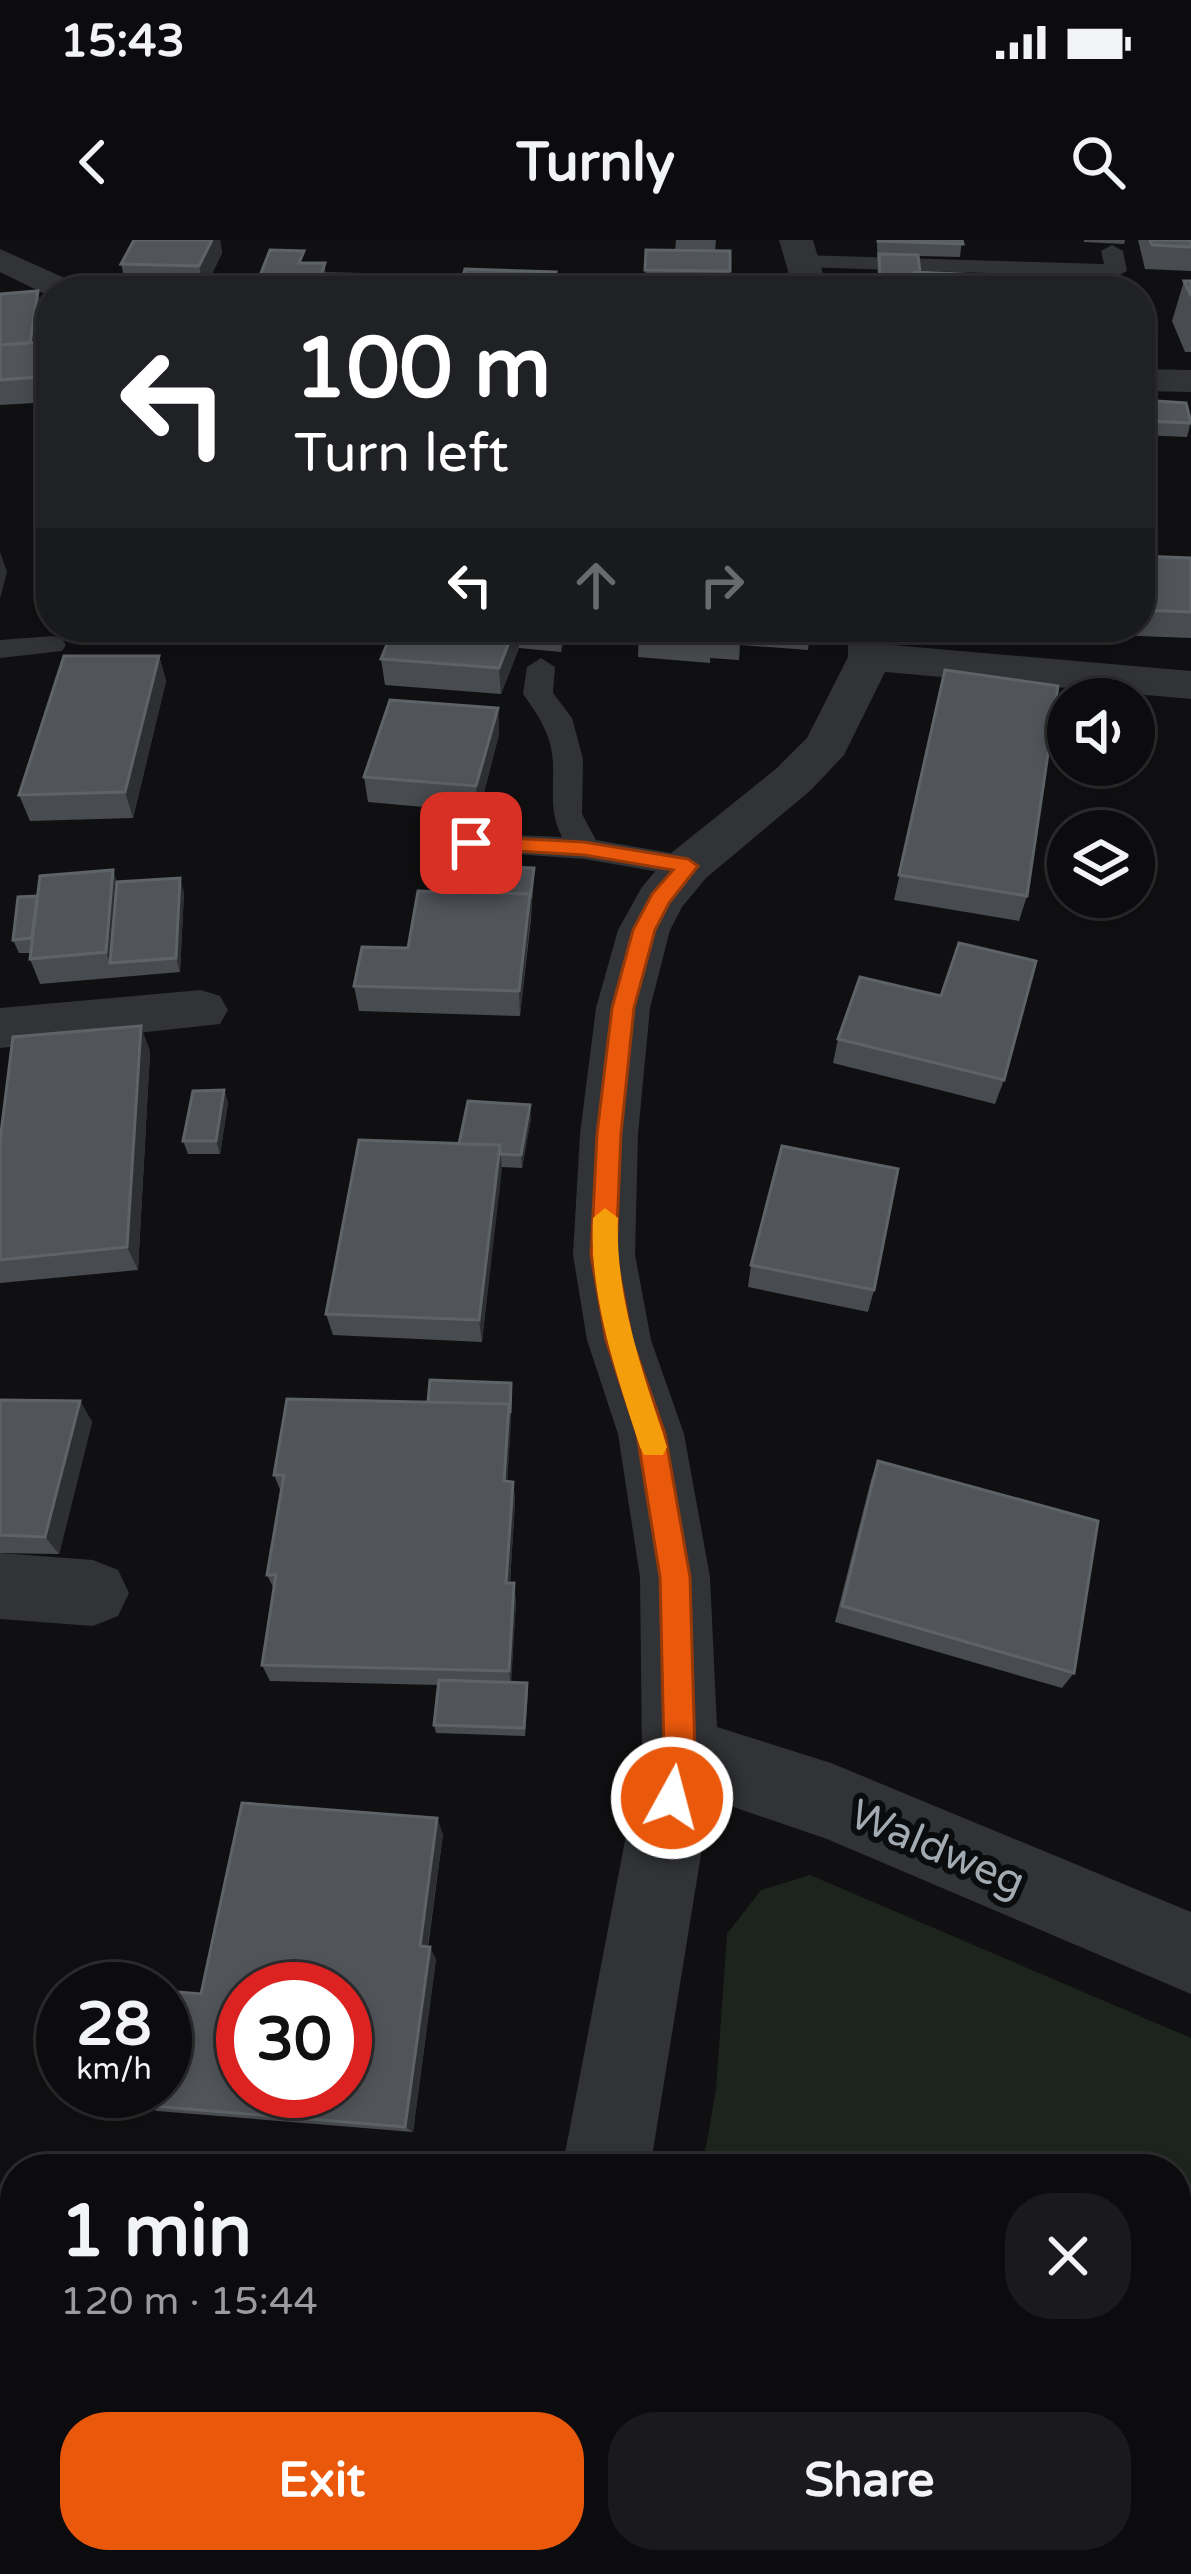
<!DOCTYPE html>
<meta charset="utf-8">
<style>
body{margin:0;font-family:"Varela Round",sans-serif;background:#1a1a1c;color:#f1f3f6;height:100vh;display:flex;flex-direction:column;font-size:45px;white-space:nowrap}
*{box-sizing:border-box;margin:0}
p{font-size:39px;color:#9a9b9e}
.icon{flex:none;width:66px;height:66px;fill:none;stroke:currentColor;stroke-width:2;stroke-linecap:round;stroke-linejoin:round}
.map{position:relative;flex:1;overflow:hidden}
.details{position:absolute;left:0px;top:1914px;width:1191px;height:420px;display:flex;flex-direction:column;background:#0c0c0e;border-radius:48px 48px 0 0;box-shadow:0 6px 18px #0003,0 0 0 3px #2c2c2e}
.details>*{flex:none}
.banner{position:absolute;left:36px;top:36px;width:1119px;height:366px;border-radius:48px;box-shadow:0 6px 18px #0003,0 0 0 3px #2c2c2e;background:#202124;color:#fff;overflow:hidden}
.buttons{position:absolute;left:1047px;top:438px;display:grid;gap:24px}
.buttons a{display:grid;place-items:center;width:108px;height:108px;border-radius:50%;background:#0c0c0e;box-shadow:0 6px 18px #0003,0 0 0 3px #2c2c2e;font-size:60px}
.speed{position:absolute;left:36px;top:1722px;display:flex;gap:24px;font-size:60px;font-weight:700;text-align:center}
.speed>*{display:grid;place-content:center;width:156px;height:156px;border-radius:50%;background:#0c0c0e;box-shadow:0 6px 18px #0003,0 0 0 3px #2c2c2e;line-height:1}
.speed small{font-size:30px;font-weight:400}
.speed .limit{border:18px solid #d22;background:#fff;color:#111}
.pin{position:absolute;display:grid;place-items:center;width:102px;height:102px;color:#fff;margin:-51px;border-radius:24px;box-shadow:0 6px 18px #0006}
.me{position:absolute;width:132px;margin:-66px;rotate:7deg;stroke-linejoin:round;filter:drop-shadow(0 0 9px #0008)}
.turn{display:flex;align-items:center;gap:42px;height:252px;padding:0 60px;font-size:54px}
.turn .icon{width:156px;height:156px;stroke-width:2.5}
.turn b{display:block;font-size:84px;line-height:102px}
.lanes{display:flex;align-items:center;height:114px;padding:0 60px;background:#0003;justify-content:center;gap:60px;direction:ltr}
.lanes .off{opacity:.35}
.round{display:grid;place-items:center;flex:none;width:126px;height:126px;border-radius:48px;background:#1a1a1c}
.head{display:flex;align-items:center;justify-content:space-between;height:204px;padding:0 60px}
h1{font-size:72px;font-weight:700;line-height:90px}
.primary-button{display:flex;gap:24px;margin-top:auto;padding:24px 60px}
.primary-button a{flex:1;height:138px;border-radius:48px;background:#ea580c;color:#fff;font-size:48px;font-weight:700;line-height:138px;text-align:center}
.primary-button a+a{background:#1a1a1c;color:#f1f3f6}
.status{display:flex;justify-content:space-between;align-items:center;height:84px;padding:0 60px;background:#0c0c0e;direction:ltr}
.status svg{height:33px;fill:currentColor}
header{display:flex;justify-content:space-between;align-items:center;height:156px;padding:0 60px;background:#0c0c0e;font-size:54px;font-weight:700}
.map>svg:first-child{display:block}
.green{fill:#1d241d}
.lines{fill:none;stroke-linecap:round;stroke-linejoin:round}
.lane{fill:#313336;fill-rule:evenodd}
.street{fill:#313336;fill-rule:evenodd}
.wall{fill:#484b4f}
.shaded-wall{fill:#2d2f32}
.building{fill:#51555a;stroke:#5e6368;stroke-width:3;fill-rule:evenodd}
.route{fill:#ea580c;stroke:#983908;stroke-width:3}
.slow{fill:#f59e0b}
.labels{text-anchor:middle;stroke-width:12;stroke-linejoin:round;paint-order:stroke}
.street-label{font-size:42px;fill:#a2aab2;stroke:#0b0c0d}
</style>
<div class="status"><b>15:43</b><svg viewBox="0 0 49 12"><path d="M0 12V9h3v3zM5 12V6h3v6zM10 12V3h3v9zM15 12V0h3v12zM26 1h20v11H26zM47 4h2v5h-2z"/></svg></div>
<header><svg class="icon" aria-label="back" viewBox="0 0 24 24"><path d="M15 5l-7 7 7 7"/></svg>Turnly<svg class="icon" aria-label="search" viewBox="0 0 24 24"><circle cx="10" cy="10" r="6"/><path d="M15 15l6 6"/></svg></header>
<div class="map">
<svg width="1191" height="2334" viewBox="0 0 1191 2334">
<rect width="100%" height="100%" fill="#101012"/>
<path class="green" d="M810,1635L1191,1798V2334H634L637,2319H1176V1929H702L716,1850L727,1694L761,1650Z"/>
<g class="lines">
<path class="lane" d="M1112,5L1123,11L1127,31L1116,37L801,27L790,21L801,15L1104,24L1101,11Z
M52,396L62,399L66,405L62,411L0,418V400Z
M541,418L555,427L553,453L572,478L583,519L582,574L596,600L699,618L704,626L699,634L688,637L584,619L460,610L455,603L460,596L471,593L562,597C549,571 554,552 553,523C552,496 539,476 523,454L527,427Z"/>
<path class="street" d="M779,0H813L828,51H794Z
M0,9L78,44L83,51H51V57L0,32Z
M1140,129L1191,130V152L1140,151Z
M848,387H892V405L1191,431V459L885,432L844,515L811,550L706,638L682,667L670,690L650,768L638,894L635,1015L651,1100L684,1194L710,1337L717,1487L831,1523L1191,1672V1754L827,1599L710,1559L650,1929H562L642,1512L640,1337L618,1194L587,1100L573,1015L580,894L596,768L618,690L642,647L670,614L777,528L807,498L848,417Z
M201,750L220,756L228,770L220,784L0,808V768Z
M0,1313L93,1320L118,1330L129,1353L118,1376L93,1386L0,1379Z
M482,2319H580L577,2334H479Z"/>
</g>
<path class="wall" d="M134,0H220L222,13L208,42H246L247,51L127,48L121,24Z
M676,0H716L715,11L730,31L729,51H645L646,10L675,11Z
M877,0H962L960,17L918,16L920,33L1124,51H878Z
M1084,0H1125L1124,4L1084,2Z
M1138,0H1191V31L1145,29Z
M1184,41H1191V112H1185L1172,81Z
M0,54L41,65L36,102L51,101V162L0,165Z
M1141,160L1191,181L1187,197L1141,195Z
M1140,316L1191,318V398L1113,395L1112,387H1140Z
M394,387H568L561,412L519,408L501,454L385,445L381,419Z
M639,387H811L808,410L740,405L739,420L710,418V423L638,417Z
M1077,387H1105L1103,394H1078Z
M159,416L166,441L133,578L30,581L19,555Z
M945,430L1027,656L1019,681L894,660Z
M498,468L499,494L479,572L368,562L364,537Z
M534,628L531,679L520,776L359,771L354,746L408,708L467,652Z
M117,642L184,652L180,732L40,744L30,719V713H19L13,700L37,656Z
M838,799L1004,840L995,864L833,823Z
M150,811L138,1030L0,1043V901Z
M224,850L228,863L220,914H188L183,901Z
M531,878L522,928L501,927L482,1102L333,1095L326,1074L459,904Z
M751,1025L874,1050L868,1072L748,1047Z
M512,1155L507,1241L513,1242L515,1260L510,1343L516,1360L511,1442L528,1451L525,1496L436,1493L434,1485L438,1445L270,1441L262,1425L274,1349L267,1335L281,1252L274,1235L428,1162Z
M0,1160L80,1161L92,1182L59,1314L0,1313Z
M878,1221L1074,1433L1062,1448L835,1382L871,1240Z
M443,1594L428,1707L436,1719L413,1892L157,1871L139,1865Z
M0,2151L15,2153V2319L0,2334Z"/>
<path class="shaded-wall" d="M212,0H220L222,13L204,50L199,26Z
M325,23L327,51H316Z
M38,51L41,65L33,120L29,107Z
M0,312L7,332L0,359Z
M515,387H518L519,408L501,454L499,428Z
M561,387H568L561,412Z
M159,416L166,441L133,578L125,552Z
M498,468L499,494L479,572L476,546Z
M534,628V642L520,776L519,751Z
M113,630L122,656L110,723L106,712Z
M180,638L184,652L180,732L176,718Z
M141,786L150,811L138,1030L127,1007Z
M224,850L228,863L220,914L216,901Z
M530,865L531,878L522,928L521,915Z
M500,905L502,929L482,1102L479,1080Z
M80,1161L92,1182L59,1314L45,1297Z
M509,1164L511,1184L506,1260L504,1241Z
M513,1242L515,1260L509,1360L506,1343Z
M514,1343L516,1360L511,1447L509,1431Z
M437,1578L443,1594L426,1717L420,1706Z
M430,1707L436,1719L413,1892L405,1887Z
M55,2319H76L73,2334H51Z"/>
<path class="building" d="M134,0H212L199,26L121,24Z
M878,0H962L963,4L878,1Z
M1150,0H1191V7L1152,5Z
M270,10L304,11L299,23H325L316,51H254Z
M646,10L730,11V31L645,30Z
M879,14L918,15L920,33L914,32L911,50L881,49Z
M465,29L556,32L552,51H459Z
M914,32L1122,41L1124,51H915Z
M326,34L395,35L391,51H321Z
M211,41L246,42L242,51H198L199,46Z
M1184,41H1191V56Z
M569,44H591L590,51H568Z
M38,51L30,103L0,105V54Z
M51,101V136L0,140V105Z
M1141,160L1186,163L1191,183L1145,181Z
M1140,316L1191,318V372L1140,370Z
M394,387H515L499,428L381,419Z
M64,416H159L125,552L19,555Z
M945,430L1058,446L1027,656L899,635Z
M390,460L498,468L476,546L364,537Z
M471,626L534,628L530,659V654L467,652Z
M113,630L106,712L30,719L40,636Z
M180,638L176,718L110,723L117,642Z
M418,651L530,654L519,751L354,746L362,707L408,708Z
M37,656L32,698L13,700L18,657Z
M959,703L1036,721L1004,840L838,799L860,737L941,756Z
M141,786L127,1007L0,1020V901L13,797Z
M224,850L216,901H183L193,851Z
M468,861L530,865L521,915L500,914V905L459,904Z
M359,900L500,905L479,1080L326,1074Z
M782,906L898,929L874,1050L751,1025Z
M430,1140L511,1143L510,1173L509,1164L428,1162Z
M287,1159L509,1164L504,1241L513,1242L506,1343H514L509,1431L262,1425L276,1335H267L284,1235H274Z
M0,1160L80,1161L45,1297L0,1295Z
M878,1221L1098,1281L1074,1433L842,1366Z
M439,1440L527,1443L524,1488L434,1485Z
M242,1563L437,1578L420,1706L430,1707L405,1887L139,1865L142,1851H165V1751L201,1754ZM243,1749H345V1851H243Z
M0,2160L15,2162V2319H55L51,2334H0Z"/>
<path class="route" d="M471,596L584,602L688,619L698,626L669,663L655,690L634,768L621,894L616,1015L632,1100L665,1194L690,1337L695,1512L683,1570L672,1574L660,1570L656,1558L664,1512L660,1337L637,1194L606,1100L591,1015L597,894L612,768L633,690L652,654L673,630L584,615L464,608V598Z"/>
<path class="slow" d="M605,968L618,978C615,1058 643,1132 667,1207L663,1215H644L640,1207C616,1132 589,1058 593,978Z"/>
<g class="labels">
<g class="street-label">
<text transform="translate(938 1607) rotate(23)" y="15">Waldweg</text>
</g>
</g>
</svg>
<div class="buttons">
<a><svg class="icon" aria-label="sound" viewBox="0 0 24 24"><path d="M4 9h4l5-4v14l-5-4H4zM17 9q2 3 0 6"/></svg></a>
<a><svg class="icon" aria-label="layers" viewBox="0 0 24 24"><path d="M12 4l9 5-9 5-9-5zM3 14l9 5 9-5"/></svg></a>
</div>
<div class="speed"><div>28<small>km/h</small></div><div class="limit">30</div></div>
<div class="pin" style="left:471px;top:603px;background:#d93025"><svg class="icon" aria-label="arrive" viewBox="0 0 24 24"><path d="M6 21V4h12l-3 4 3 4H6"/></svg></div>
<svg class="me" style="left:672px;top:1558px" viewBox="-20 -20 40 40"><circle r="17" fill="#ea580c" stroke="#fff" stroke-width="3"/><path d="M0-11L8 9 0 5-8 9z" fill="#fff"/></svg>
<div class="banner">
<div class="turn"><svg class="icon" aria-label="left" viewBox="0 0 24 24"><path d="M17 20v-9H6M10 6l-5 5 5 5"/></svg><div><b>100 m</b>Turn left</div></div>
<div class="lanes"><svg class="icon" aria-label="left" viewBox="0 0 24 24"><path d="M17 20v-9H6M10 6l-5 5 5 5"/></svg><svg class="icon off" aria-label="ahead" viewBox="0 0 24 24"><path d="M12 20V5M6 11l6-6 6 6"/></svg><svg class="icon off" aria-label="right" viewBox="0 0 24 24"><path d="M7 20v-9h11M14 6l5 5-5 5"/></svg></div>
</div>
<section class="details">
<div class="head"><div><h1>1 min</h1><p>120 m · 15:44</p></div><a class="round"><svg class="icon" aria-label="close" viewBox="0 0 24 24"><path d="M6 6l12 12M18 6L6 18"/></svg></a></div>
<div class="primary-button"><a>Exit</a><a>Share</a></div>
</section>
</div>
